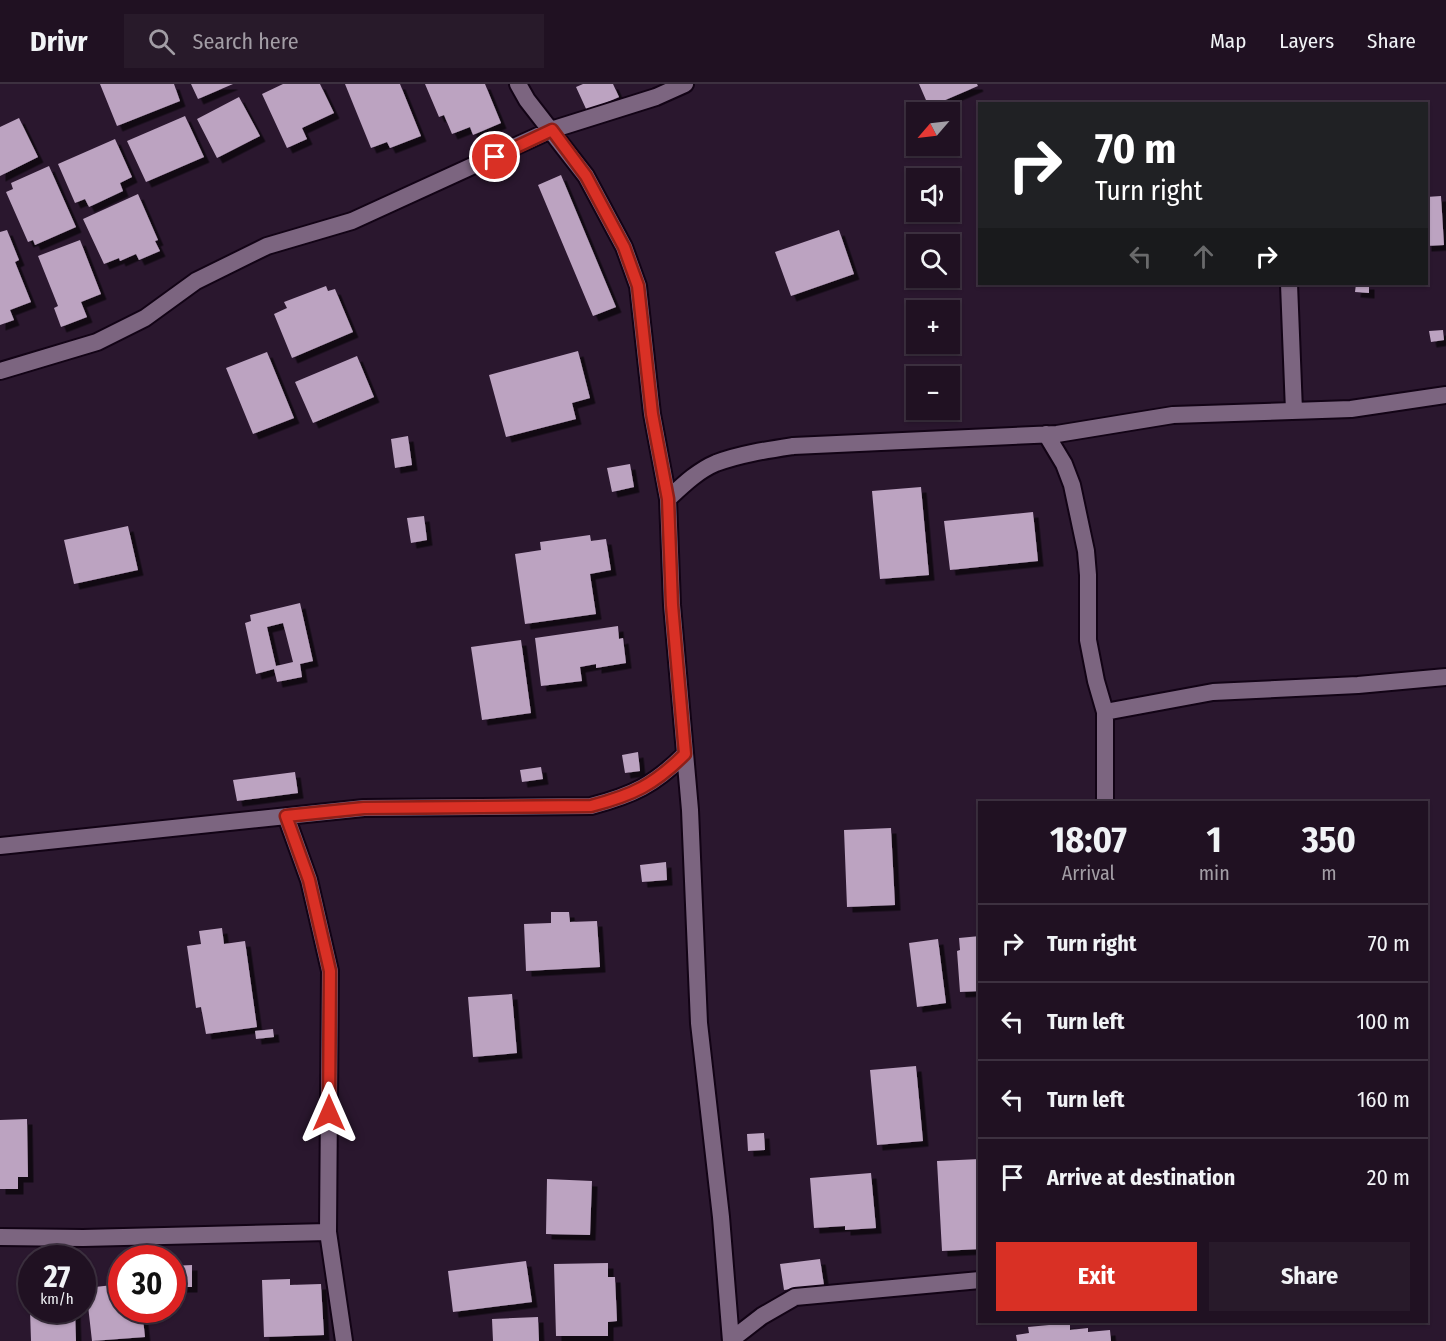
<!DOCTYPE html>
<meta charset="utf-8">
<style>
body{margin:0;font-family:"Fira Sans Condensed",sans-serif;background:#281a2a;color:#f1f3f6;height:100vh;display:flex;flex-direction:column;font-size:22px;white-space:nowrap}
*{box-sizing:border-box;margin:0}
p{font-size:20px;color:#a29da5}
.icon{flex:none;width:33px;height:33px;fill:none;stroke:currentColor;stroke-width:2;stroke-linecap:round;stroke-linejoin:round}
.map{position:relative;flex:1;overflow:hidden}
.drawer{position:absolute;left:978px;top:717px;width:450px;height:522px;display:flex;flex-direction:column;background:#201122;border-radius:0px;box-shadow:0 2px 4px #0004,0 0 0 2px #3d3140}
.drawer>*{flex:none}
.guide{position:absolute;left:978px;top:18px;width:450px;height:183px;border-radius:0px;box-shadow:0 2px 4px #0004,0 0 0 2px #3d3140;background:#202124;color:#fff;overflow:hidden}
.needle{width:39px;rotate:242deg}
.buttons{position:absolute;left:906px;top:18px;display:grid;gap:12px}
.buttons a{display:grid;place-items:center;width:54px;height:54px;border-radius:0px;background:#201122;box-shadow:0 2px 4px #0004,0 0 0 2px #3d3140;font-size:30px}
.speed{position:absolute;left:18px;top:1161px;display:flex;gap:12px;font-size:30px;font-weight:700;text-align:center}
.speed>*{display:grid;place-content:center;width:78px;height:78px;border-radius:50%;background:#201122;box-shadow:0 2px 4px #0004,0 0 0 2px #3d3140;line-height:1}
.speed small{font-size:15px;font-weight:400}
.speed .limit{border:9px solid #d22;background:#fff;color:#111}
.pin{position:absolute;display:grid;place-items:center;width:51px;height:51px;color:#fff;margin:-26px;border:3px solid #fff;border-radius:50%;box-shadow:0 2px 6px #0007}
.me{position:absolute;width:66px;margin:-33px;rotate:0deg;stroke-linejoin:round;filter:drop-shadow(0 0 4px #0008)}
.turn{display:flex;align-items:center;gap:21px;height:126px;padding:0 18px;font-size:27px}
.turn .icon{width:78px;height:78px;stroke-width:2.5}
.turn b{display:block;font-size:42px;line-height:51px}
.lanes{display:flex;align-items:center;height:57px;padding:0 18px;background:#0003;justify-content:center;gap:30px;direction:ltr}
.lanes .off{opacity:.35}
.eta{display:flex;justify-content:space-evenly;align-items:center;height:102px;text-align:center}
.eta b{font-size:36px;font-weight:700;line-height:42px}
.button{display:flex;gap:12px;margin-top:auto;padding:12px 18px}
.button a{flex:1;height:69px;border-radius:0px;background:#d93025;color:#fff;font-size:24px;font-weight:700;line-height:69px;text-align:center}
.button a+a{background:#281a2a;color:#f1f3f6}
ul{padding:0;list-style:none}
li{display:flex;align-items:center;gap:18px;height:78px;padding:0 18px;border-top:2px solid #3d3140}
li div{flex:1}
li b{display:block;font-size:22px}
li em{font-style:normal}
header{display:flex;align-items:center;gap:36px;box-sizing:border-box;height:84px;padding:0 30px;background:#201122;border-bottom:2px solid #3d3140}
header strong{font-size:28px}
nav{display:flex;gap:33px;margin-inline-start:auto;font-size:21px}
.search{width:420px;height:54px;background:#281a2a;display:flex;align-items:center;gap:15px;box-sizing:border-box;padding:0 21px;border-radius:0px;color:#a29da5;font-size:22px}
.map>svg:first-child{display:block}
.building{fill:#bca3c1;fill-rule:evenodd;filter:url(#shadow)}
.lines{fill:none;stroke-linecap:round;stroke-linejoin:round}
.minor-casing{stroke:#120315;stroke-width:20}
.minor{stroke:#7c6580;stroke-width:16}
.route-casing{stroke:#8d1f18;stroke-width:15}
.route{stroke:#d93025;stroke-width:10}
</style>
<header>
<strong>Drivr</strong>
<div class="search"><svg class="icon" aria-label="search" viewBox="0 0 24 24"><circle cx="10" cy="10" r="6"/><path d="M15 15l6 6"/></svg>Search here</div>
<nav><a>Map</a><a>Layers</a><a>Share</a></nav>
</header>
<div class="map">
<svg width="1446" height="1257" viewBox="0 0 1446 1257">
<defs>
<filter id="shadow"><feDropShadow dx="5.5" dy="5.5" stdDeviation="0" flood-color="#0009"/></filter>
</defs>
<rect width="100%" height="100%" fill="#2a172e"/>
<path class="building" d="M100,0H174L180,17L117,42Z
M191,0H233L198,15Z
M283,0H320L334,29L302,44L307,55L287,64L262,10Z
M345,0H400L421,52L390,64L387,58L371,64Z
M425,0H485L501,39L473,51L470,43L452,50L444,31L439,33Z
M583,0H613L619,13L587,27L576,3Z
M919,0H977L978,2L929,23Z
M239,13L260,52L217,74L197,35Z
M185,32L204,73L146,98L127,57Z
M19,34L38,73L0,92V43Z
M115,55L132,93L120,99L123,107L89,123L85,115L75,119L58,80Z
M49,82L76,143L35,161L33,156L28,158L6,108L13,105L11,99Z
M561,91L616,223L593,232L538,101Z
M138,110L158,156L155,157L160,167L139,176L136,170L120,177L119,174L104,180L83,135Z
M1441,112L1444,161L1426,162V113Z
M7,146L19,176L15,178L31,218L10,226L14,236L0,241V148Z
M839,146L854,190L791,212L775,168Z
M80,156L101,210L81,218L87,233L61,243L54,224L58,222L38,172Z
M1356,200H1369V209L1355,208Z
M326,202L328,207L335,205L353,248L292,274L274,230L287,224L284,218Z
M1443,246L1444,256L1431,258L1429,247Z
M578,267L590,314L572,319L576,335L506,353L489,291Z
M267,268L294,334L253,350L226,284Z
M357,272L374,313L313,339L295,298Z
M408,352L412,381L395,384L391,355Z
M630,380L634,403L612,408L607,384Z
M921,403L929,491L880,495L872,407Z
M1033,428L1038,477L950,486L944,437Z
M424,432L427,456L411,459L407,434Z
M128,442L138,486L74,500L64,456Z
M590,451L591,457L606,455L611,486L590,490L596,530L525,540L515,470L541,466L540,458Z
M300,519L313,577L300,580L302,593L277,598L274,585L256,590L245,539L251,537L250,531ZM283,539L293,578L276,582L267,543Z
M618,542L619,555L623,554L626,579L596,584V580L580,583L582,597L541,602L535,554Z
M521,556L531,629L482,636L471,563Z
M638,668L640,687L625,689L622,671Z
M541,683L543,695L522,698L520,686Z
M295,688L298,709L237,717L233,696Z
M891,744L895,821L847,823L844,746Z
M666,778L667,796L642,798L640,781Z
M551,828H569L570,838L597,837L600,883L526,887L524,840L551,839Z
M222,844L224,860L245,857L257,943L206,950L201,923L196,924L187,862L201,860L199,847Z
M980,852V907L960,908L957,867L960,866L959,854Z
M938,855L946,919L917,923L909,859Z
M512,910L517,969L473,973L468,913Z
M273,945L274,953L256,955L255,947Z
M916,982L923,1057L877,1061L870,986Z
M27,1035L28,1093H18V1105H0V1036Z
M764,1049L765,1066L748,1067L747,1050Z
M980,1075V1165L942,1167L937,1077Z
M871,1089L876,1144L845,1146V1142L814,1144L810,1094Z
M547,1095L592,1097L590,1151L546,1150Z
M820,1175L824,1201L784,1206L780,1180Z
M526,1177L532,1218L453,1228L448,1187Z
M608,1179V1193H615L617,1237L608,1238V1252H556L554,1180Z
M192,1181V1203H172V1182Z
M122,1190V1226H142L145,1253L92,1257L86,1204L113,1201L112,1191Z
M290,1195V1201L321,1200L324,1251L264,1253L262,1196Z
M30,1226H75L76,1257H31Z
M538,1233L539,1257H493L492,1235Z
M1070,1239V1246L1088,1244V1248L1110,1246L1111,1257H1017L1016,1251L1029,1249L1028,1243Z"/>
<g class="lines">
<g class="minor-casing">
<path id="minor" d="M518,0L527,16L586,92L624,163L638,202L652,330L668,415
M1289,200L1294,327
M0,287L97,258L145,234L196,197L267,162L352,137L551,46L656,13L685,0
M1046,350L1064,380L1072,401L1086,467L1088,491V556L1096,597L1105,628V718
M1105,628L1213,608L1358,601L1446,593
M286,732L309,796L330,887L328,1148L344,1257
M0,762L364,724L591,722C633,711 654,701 685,670
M0,1153L83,1154L328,1148
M731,1256L762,1232L795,1213L980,1196
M731,1257L721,1133L699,939L690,726L672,521L668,415C682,402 697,387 716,379C740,370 767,366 793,362L1057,350L1173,331L1351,325L1446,311"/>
</g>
<use href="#minor" class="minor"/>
</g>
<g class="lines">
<g class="route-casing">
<path id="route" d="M329,1029L330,887L309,796L286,732L364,724L591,722C633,711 654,701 685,670L672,521L668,415L652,330L638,202L624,163L586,92L552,46L495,73"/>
</g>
<use href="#route" class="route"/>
</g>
</svg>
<div class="buttons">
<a><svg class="needle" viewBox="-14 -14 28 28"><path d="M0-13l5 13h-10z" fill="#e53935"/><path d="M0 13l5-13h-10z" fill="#a29da5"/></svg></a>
<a><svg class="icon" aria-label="sound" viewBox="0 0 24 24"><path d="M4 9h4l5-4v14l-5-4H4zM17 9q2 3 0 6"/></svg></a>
<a><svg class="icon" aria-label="search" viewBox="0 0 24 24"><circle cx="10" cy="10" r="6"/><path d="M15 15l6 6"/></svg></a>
<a>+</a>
<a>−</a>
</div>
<div class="speed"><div>27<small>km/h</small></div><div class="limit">30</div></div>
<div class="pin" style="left:495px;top:73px;background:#d93025"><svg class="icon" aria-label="arrive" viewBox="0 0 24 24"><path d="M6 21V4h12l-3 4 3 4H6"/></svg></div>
<svg class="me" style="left:329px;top:1029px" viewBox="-20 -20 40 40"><path d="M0-17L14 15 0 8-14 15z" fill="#d93025" stroke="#fff" stroke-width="4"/></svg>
<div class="guide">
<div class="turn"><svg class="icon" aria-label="right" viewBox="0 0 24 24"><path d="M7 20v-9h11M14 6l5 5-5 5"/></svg><div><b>70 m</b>Turn right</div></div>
<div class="lanes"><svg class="icon off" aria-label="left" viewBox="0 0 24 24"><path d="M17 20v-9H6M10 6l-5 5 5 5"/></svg><svg class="icon off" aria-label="ahead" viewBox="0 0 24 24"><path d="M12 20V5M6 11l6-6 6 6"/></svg><svg class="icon" aria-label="right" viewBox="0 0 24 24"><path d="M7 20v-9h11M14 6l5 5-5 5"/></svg></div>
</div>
<section class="drawer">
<div class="eta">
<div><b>18:07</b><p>Arrival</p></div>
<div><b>1</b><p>min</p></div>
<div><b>350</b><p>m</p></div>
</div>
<ul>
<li><svg class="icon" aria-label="right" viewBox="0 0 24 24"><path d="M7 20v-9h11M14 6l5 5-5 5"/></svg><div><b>Turn right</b></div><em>70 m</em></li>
<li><svg class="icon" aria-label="left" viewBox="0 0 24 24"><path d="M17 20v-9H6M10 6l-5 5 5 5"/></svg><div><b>Turn left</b></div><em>100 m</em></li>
<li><svg class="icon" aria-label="left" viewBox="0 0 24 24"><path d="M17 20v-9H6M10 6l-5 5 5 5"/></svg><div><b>Turn left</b></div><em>160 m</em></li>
<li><svg class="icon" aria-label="arrive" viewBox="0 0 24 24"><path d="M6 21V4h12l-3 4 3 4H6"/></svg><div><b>Arrive at destination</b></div><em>20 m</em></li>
</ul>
<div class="button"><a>Exit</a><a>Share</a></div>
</section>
</div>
